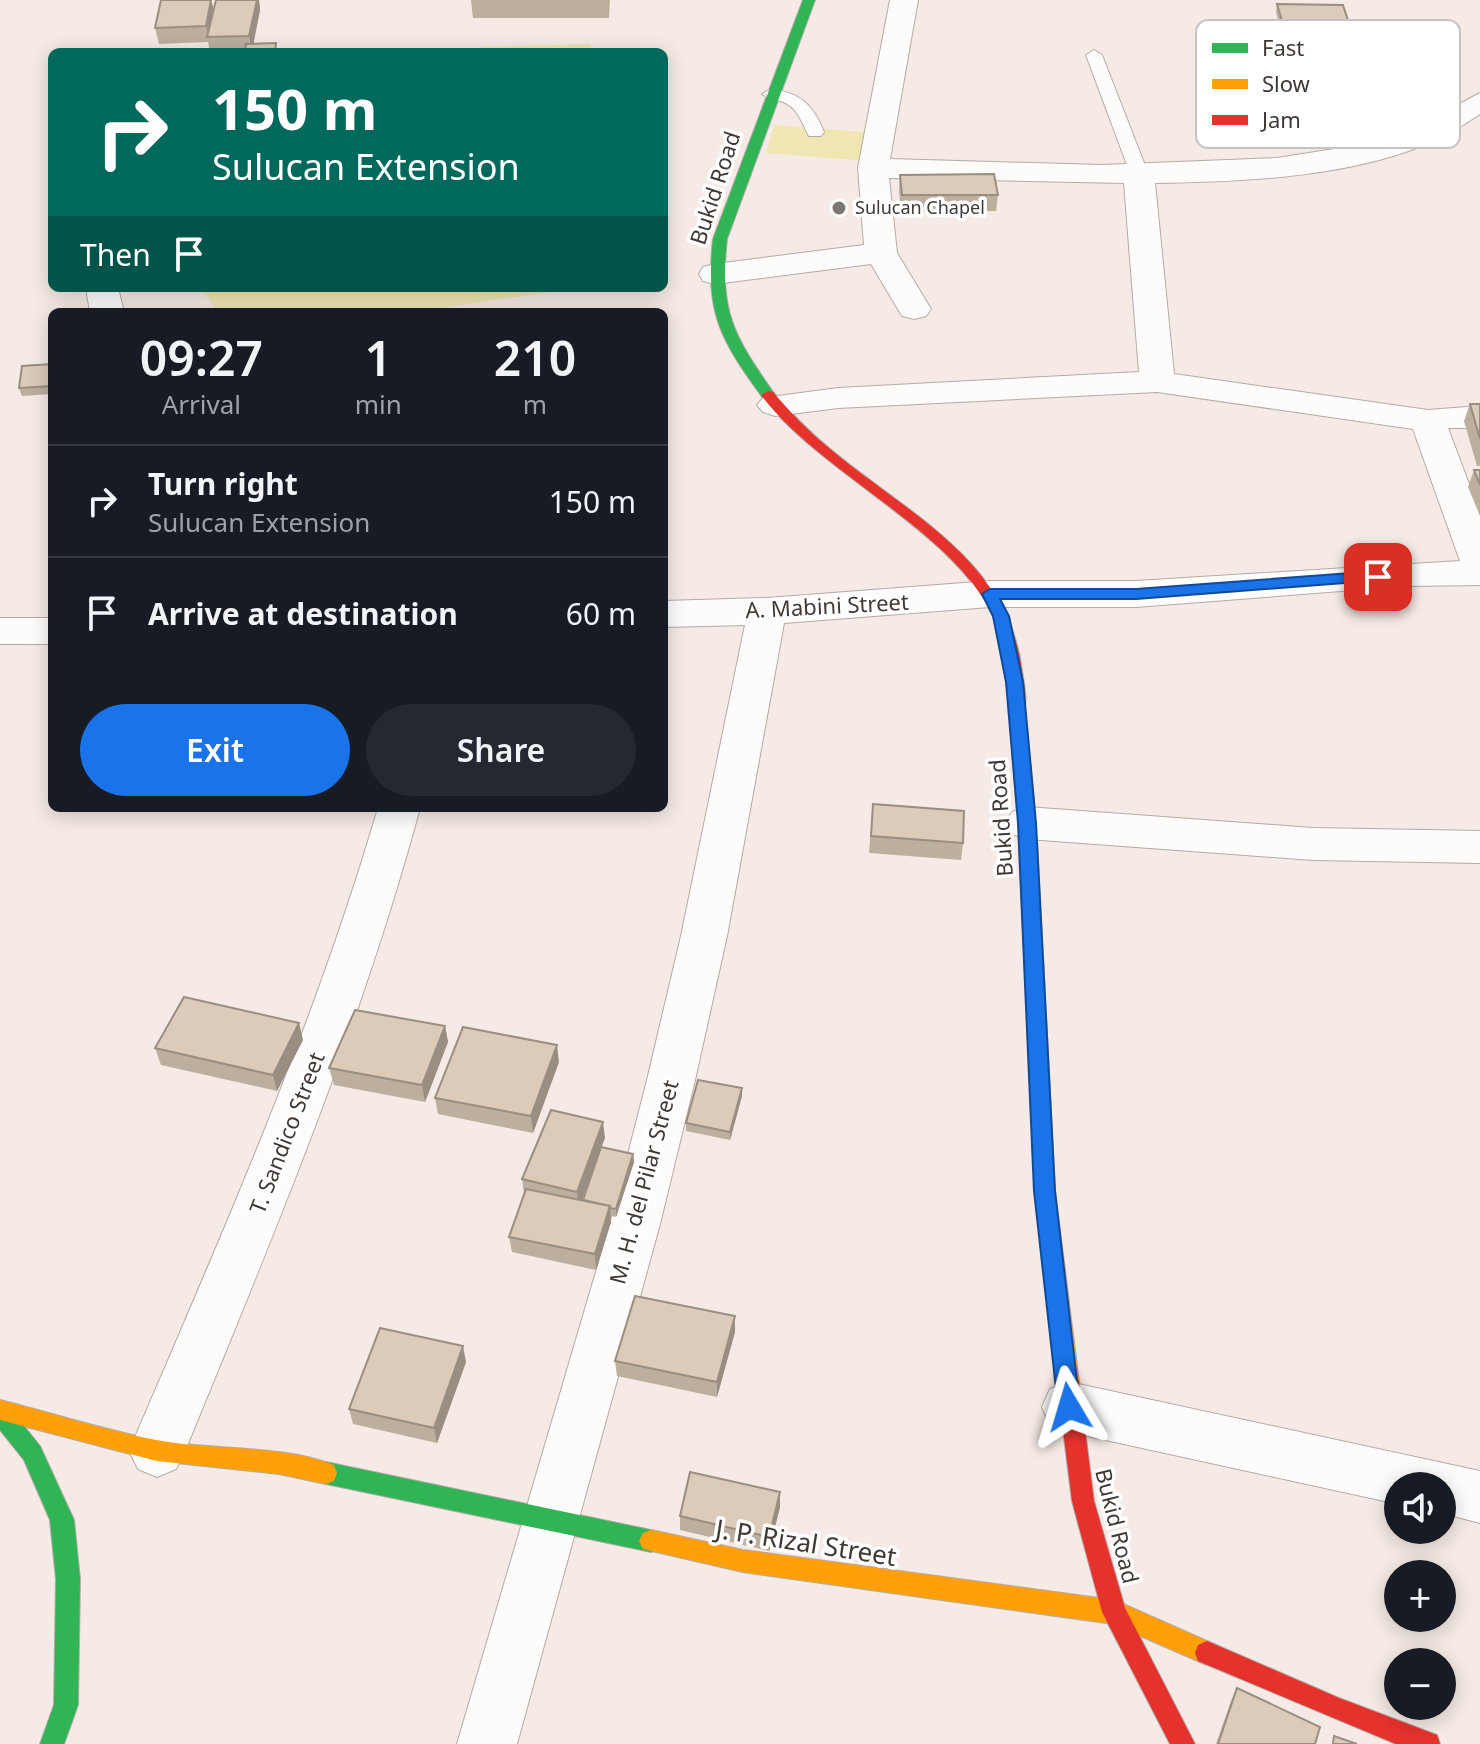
<!DOCTYPE html>
<meta charset="utf-8">
<style>
body{margin:0;font-family:"Noto Sans",sans-serif;background:#242831;color:#f1f3f6;height:100vh;display:flex;flex-direction:column;font-size:30px;white-space:nowrap}
*{box-sizing:border-box;margin:0}
p{font-size:26px;color:#9ea1a6}
.icon{flex:none;width:44px;height:44px;fill:none;stroke:currentColor;stroke-width:2;stroke-linecap:round;stroke-linejoin:round}
.map{position:relative;flex:1;overflow:hidden}
.sheet{position:absolute;left:48px;top:308px;width:620px;height:504px;display:flex;flex-direction:column;background:#171b24;border-radius:12px;box-shadow:0 4px 20px #0003}
.sheet>*{flex:none}
.guide{position:absolute;left:48px;top:48px;width:620px;height:244px;border-radius:12px;box-shadow:0 4px 20px #0003;background:#00695c;color:#fff;overflow:hidden}
.tools{position:absolute;left:1384px;top:1472px;display:grid;gap:16px}
.tools a{display:grid;place-items:center;width:72px;height:72px;border-radius:50%;background:#171b24;box-shadow:0 4px 20px #0003;font-size:40px}
.pin{position:absolute;display:grid;place-items:center;width:68px;height:68px;color:#fff;margin:-34px;border-radius:16px;box-shadow:0 4px 12px #0006}
.me{position:absolute;width:88px;margin:-44px;rotate:353deg;stroke-linejoin:round;filter:drop-shadow(0 0 6px #0008)}
.turn{display:flex;align-items:center;gap:28px;height:168px;padding:0 32px;font-size:36px}
.turn .icon{width:104px;height:104px;stroke-width:2.5}
.turn b{display:block;font-size:56px;line-height:68px}
.then{display:flex;align-items:center;height:76px;padding:0 32px;background:#0003;gap:16px;font-size:30px}
.eta{display:flex;justify-content:space-evenly;align-items:center;height:136px;text-align:center}
.eta b{font-size:48px;font-weight:600;line-height:56px}
.cta{display:flex;gap:16px;margin-top:auto;padding:16px 32px}
.cta a{flex:1;height:92px;border-radius:48px;background:#1a73e8;color:#fff;font-size:32px;font-weight:600;line-height:92px;text-align:center}
.cta a+a{background:#242831;color:#f1f3f6}
ul{padding:0;list-style:none}
li{display:flex;align-items:center;gap:24px;height:112px;padding:0 32px;border-top:2px solid #363941}
li div{flex:1}
li b{display:block;font-size:30px}
li em{font-style:normal}
.map>svg:first-child{display:block}
.green{fill:#f0e6b2}
.lines{fill:none;stroke-linecap:round;stroke-linejoin:round}
.lane-casing{stroke:#b4aba7;stroke-width:2}
.street-casing{stroke:#b4aba7;stroke-width:2}
.fast-casing{stroke:#b4aba7;stroke-width:2}
.slow-casing{stroke:#b4aba7;stroke-width:2}
.jam-casing{stroke:#b4aba7;stroke-width:2}
.lane{fill:#fefcfb;fill-rule:evenodd}
.street{fill:#fefcfb;fill-rule:evenodd}
.fast{fill:#30b455;fill-rule:evenodd}
.slow{fill:#ff9f0a;fill-rule:evenodd}
.jam{fill:#e5322d;fill-rule:evenodd}
.wall{fill:#bcaf9e;fill-rule:evenodd}
.shaded-wall{fill:#998e81}
.building{fill:#dbcbb8;stroke:#998e81;stroke-width:2}
.route{fill:#1a73e8;stroke:#114b97;stroke-width:2}
.poi-dot{fill:#7f7673;stroke:#fff;stroke-width:3}
.labels{text-anchor:middle;stroke-width:7;stroke-linejoin:round;paint-order:stroke}
.far-poi-label{font-size:18px;fill:#403835;stroke:#fff;text-anchor:start}
.street-label{font-size:22px;fill:#403835;stroke:#fff}
.near-street-label{font-size:26px;fill:#403835;stroke:#fff}
.key{fill:#fff;stroke:#c6c3c2;stroke-width:2}
.key-label{font-size:22px;fill:#403835}
</style>
<div class="map">
<svg width="1480" height="1744" viewBox="0 0 1480 1744">
<rect width="100%" height="100%" fill="#f5eae5"/>
<path class="green" d="M591,44V52H472L484,47Z
M774,125L875,133L868,161L766,153Z
M200,288H580L410,312H219Z"/>
<g class="lines">
<g class="lane-casing">
<path id="lane" d="M1094,50L1102,55L1148,173L1145,177H1133L1130,173L1086,55Z
M771,89C800,93 813,104 824,132L821,136H809C801,122 798,106 780,101C772,98 768,99 762,94Z"/>
</g>
<g class="street-casing">
<path id="street" d="M890,0H918L890,159L1101,165L1277,158L1353,146L1416,127L1480,93V114C1466,123 1452,133 1438,139C1357,177 1244,182 1155,183L1174,374L1428,410L1480,406V428H1448L1480,513V585L1406,586L1136,607H990L784,623L727,936L695,1080L660,1224L517,1744H457L610,1224L647,1080L681,936L745,625L664,627V601L767,598L990,581H1136L1460,561L1413,429L1157,392L838,408L775,416L763,412L757,405L763,398L838,388L1139,372L1124,183L889,178L897,253L931,309L926,316L914,319L902,316L871,264L715,284L703,281L699,274L703,267L715,264L864,245L858,168Z
M86,288H118L124,312H90Z
M0,618H52V644H0Z
M1027,807L1313,828L1480,831V863L1313,860L1027,839L1012,834L1005,823L1012,812Z
M378,808H420C360,1029 272,1239 185,1451L176,1469L157,1477L138,1469L129,1451C220,1239 313,1030 378,808Z
M1069,1382L1480,1471V1523L1442,1513V1486H1398V1504L1069,1432L1050,1425L1042,1407L1050,1389Z"/>
</g>
<g class="fast-casing">
<path id="fast" d="M803,0H815L727,239C719,313 734,336 775,395L768,399L763,398C720,339 705,313 713,239Z
M0,1403L8,1406L40,1446L74,1520L80,1579L78,1705L64,1744H40L54,1705L56,1579L50,1520L24,1460L0,1430Z
M326,1462L651,1530L659,1533L663,1541L659,1549L651,1552L326,1484L318,1481L315,1473L318,1465Z"/>
</g>
<g class="slow-casing">
<path id="slow" d="M1017,703L1025,709L1036,823L1055,1191L1079,1382L1076,1389L1068,1392L1060,1389L1057,1382L1035,1191L1018,823L1009,709Z
M0,1400C52,1413 104,1430 156,1440C215,1451 278,1444 334,1465L337,1473L334,1481L326,1484L279,1474L157,1461L0,1420Z
M651,1530L743,1550L1114,1600L1216,1645L1219,1653L1216,1661L1207,1665L1113,1624L743,1572L643,1549L639,1541L643,1533Z"/>
</g>
<g class="jam-casing">
<path id="jam" d="M768,391L773,392C790,412 808,431 829,448C906,513 1009,560 1022,671C1024,684 1028,702 1023,713L1017,715L1009,709C1007,681 1006,651 996,624C962,534 822,476 761,395Z
M1068,1372L1076,1375L1079,1382L1094,1501L1125,1608L1195,1744H1170L1102,1612L1072,1501L1057,1382L1060,1375Z
M1207,1641L1339,1698L1437,1735L1440,1744H1396L1198,1661L1195,1653L1198,1645Z"/>
</g>
<use href="#lane" class="lane"/>
<use href="#street" class="street"/>
<use href="#fast" class="fast"/>
<use href="#slow" class="slow"/>
<use href="#jam" class="jam"/>
</g>
<path class="wall" d="M216,0H259L260,10L253,44L277,51V52H210L208,42L159,44L155,28L214,8Z
M471,0H610L609,18H473Z
M1277,4L1362,64L1360,72L1292,71L1276,12Z
M900,175L998,195L996,211L901,212L899,191Z
M52,364V394L22,396L19,388Z
M1470,404H1480V466H1477L1464,421Z
M1474,470H1480V516L1468,487Z
M873,804L963,843L961,860L869,853Z
M445,1026L448,1042L425,1102L334,1085L329,1068Z
M303,1040L277,1091L161,1065L155,1048Z
M559,1062L533,1133L438,1114L435,1098Z
M742,1096L730,1140L686,1131V1123Z
M605,1138L601,1147L633,1154L634,1162L616,1217L611,1216V1222L596,1270L512,1252L509,1237L524,1194L522,1179ZM595,1164L583,1200H581Z
M735,1316V1332L717,1397L617,1376L615,1361Z
M466,1362L437,1443L353,1424L349,1409Z
M780,1492V1507L769,1551L680,1530V1516Z
M1237,1688L1315,1744H1216L1231,1701Z"/>
<path class="shaded-wall" d="M211,0L215,13L209,36L206,26Z
M257,0H259L260,10L252,51L249,36Z
M299,1023L303,1040L277,1091L273,1075Z
M445,1026L448,1042L425,1102L422,1085Z
M557,1045L559,1062L533,1133L531,1116Z
M742,1088V1096L730,1140V1132Z
M603,1122L605,1138L579,1208L577,1192Z
M633,1154L634,1162L616,1217V1209Z
M610,1206L611,1222L596,1270L595,1254Z
M735,1316V1332L717,1397V1382Z
M463,1346L466,1362L437,1443L434,1428Z
M780,1492V1507L769,1551V1537Z"/>
<path class="building" d="M161,0H211L206,26L155,28Z
M216,0H257L249,36L207,37Z
M1277,4L1343,5L1362,64L1294,62Z
M276,43L275,52H245L246,44Z
M994,174L998,195H902L900,175Z
M52,364V386L19,388L22,366Z
M1470,404H1480V439Z
M1474,470H1480V485Z
M873,804L964,811L963,843L871,836Z
M184,997L299,1023L273,1075L155,1048Z
M355,1010L445,1026L422,1085L329,1068Z
M463,1027L557,1045L531,1116L435,1098Z
M698,1080L742,1088L730,1132L686,1123Z
M551,1110L603,1122L577,1192L522,1179Z
M601,1147L633,1154L616,1209L609,1208L610,1206L583,1200Z
M526,1189L610,1206L595,1254L509,1237Z
M635,1296L735,1316L717,1382L615,1361Z
M380,1328L463,1346L434,1428L349,1409Z
M690,1472L780,1492L769,1537L680,1516Z
M1237,1688L1320,1727L1315,1744H1218Z
M1334,1736L1357,1744H1333Z"/>
<path class="route" d="M1378,571L1383,573V580L1136,599H1000L1009,616L1023,682L1036,823L1055,1191L1080,1407L1077,1414L1069,1417L1061,1414L1058,1407L1034,1191L1018,823L1006,682L993,616L982,594L990,589H1136Z"/>
<circle class="poi-dot" cx="839" cy="208" r="8"/>
<g class="labels">
<g class="far-poi-label">
<text x="855" y="214">Sulucan Chapel</text>
</g>
<g class="street-label">
<text transform="translate(715 188) rotate(-72)" y="8">Bukid Road</text>
<text transform="translate(827 606) rotate(-3)" y="8">A. Mabini Street</text>
<text transform="translate(1001 818) rotate(-94)" y="8">Bukid Road</text>
<text transform="translate(287 1133) rotate(-69)" y="8">T. Sandico Street</text>
<text transform="translate(644 1182) rotate(-75)" y="8">M. H. del Pilar Street</text>
<text transform="translate(1117 1526) rotate(76)" y="8">Bukid Road</text>
</g>
<g class="near-street-label">
<text transform="translate(806 1543) rotate(9)" y="9">J. P. Rizal Street</text>
</g>
</g>
<rect x="1196" y="20" width="264" height="128" rx="12" class="key"/>
<rect x="1212" y="43" width="36" height="10" fill="#30b455"/>
<rect x="1212" y="79" width="36" height="10" fill="#ff9f0a"/>
<rect x="1212" y="115" width="36" height="10" fill="#e5322d"/>
<g class="key-label">
<text x="1262" y="56">Fast</text>
<text x="1262" y="92">Slow</text>
<text x="1262" y="128">Jam</text>
</g>
</svg>
<div class="tools">
<a><svg class="icon" aria-label="sound" viewBox="0 0 24 24"><path d="M4 9h4l5-4v14l-5-4H4zM17 9q2 3 0 6"/></svg></a>
<a>+</a>
<a>−</a>
</div>
<div class="pin" style="left:1378px;top:577px;background:#d93025"><svg class="icon" aria-label="arrive" viewBox="0 0 24 24"><path d="M6 21V4h12l-3 4 3 4H6"/></svg></div>
<svg class="me" style="left:1069px;top:1407px" viewBox="-20 -20 40 40"><path d="M0-17L14 15 0 8-14 15z" fill="#1a73e8" stroke="#fff" stroke-width="4"/></svg>
<div class="guide">
<div class="turn"><svg class="icon" aria-label="right" viewBox="0 0 24 24"><path d="M7 20v-9h11M14 6l5 5-5 5"/></svg><div><b>150 m</b>Sulucan Extension</div></div>
<div class="then">Then<svg class="icon" aria-label="arrive" viewBox="0 0 24 24"><path d="M6 21V4h12l-3 4 3 4H6"/></svg></div>
</div>
<section class="sheet">
<div class="eta">
<div><b>09:27</b><p>Arrival</p></div>
<div><b>1</b><p>min</p></div>
<div><b>210</b><p>m</p></div>
</div>
<ul>
<li><svg class="icon" aria-label="right" viewBox="0 0 24 24"><path d="M7 20v-9h11M14 6l5 5-5 5"/></svg><div><b>Turn right</b><p>Sulucan Extension</p></div><em>150 m</em></li>
<li><svg class="icon" aria-label="arrive" viewBox="0 0 24 24"><path d="M6 21V4h12l-3 4 3 4H6"/></svg><div><b>Arrive at destination</b></div><em>60 m</em></li>
</ul>
<div class="cta"><a>Exit</a><a>Share</a></div>
</section>
</div>
